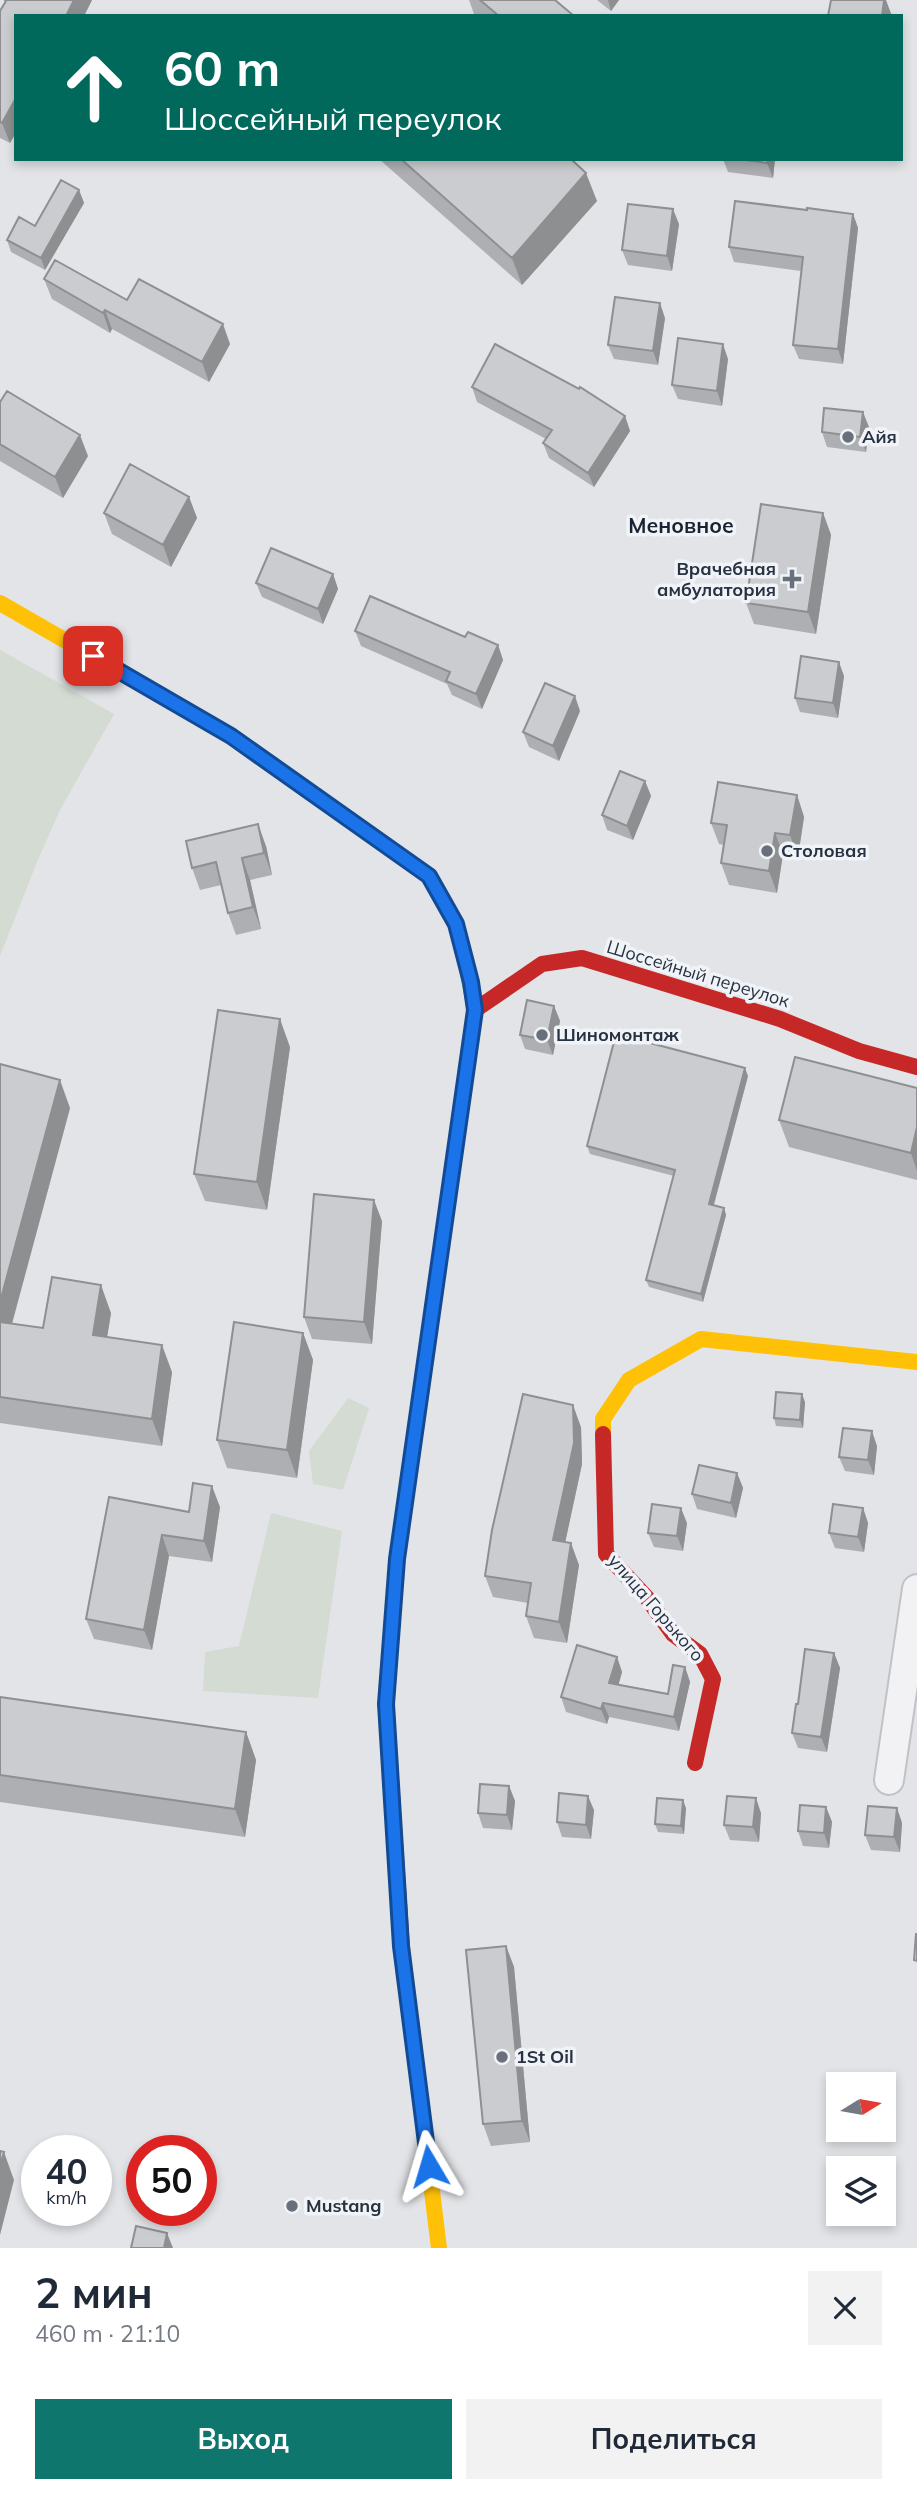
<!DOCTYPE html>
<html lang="ru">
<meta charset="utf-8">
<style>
body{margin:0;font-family:Mulish,sans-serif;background:#f2f2f3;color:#1f2937;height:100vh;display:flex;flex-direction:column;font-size:26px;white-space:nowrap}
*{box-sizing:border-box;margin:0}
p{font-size:23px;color:#747a83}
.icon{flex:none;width:38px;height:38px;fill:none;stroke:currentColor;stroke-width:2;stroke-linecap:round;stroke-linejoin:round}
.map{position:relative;height:2248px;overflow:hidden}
.details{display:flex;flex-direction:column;background:#fff;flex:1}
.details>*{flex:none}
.top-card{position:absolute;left:14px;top:14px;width:889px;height:147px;border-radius:0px;box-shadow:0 4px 10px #0003;background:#00695c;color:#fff;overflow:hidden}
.needle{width:46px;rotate:79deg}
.buttons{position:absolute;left:826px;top:2072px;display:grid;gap:14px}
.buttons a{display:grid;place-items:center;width:70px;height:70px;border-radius:0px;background:#fff;box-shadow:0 4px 10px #0003;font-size:35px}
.speed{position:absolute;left:21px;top:2135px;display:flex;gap:14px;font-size:35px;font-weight:700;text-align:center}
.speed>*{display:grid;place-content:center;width:91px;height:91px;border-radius:50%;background:#fff;box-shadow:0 4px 10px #0003;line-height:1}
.speed small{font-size:18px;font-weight:400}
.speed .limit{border:10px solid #d22;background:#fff;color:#111}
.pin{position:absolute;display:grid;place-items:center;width:60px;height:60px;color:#fff;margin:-30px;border-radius:14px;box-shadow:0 4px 10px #0006}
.me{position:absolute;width:77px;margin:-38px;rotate:353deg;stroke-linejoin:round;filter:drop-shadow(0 0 5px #0008)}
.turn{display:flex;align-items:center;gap:24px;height:147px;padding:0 35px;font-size:32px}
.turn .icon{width:91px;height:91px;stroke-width:2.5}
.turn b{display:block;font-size:49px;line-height:60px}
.round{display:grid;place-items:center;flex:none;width:74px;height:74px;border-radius:0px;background:#f2f2f3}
.headline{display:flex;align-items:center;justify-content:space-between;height:119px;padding:0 35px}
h1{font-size:42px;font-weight:700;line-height:52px}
.button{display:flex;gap:14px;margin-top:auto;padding:14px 35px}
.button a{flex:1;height:80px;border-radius:0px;background:#0f766e;color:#fff;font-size:28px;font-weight:700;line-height:80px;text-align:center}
.button a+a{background:#f2f2f3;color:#1f2937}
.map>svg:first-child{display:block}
.green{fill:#d3dbd2}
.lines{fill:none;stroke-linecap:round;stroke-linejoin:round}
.street-casing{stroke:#c0c2c5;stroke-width:32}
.street{stroke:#f2f2f4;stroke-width:28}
.fast{stroke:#4caf50;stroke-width:16}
.slow{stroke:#ffc107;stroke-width:16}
.jam{stroke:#c62828;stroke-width:16}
.wall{fill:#aeafb2}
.shaded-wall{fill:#8d8f91}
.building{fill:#cacccf;stroke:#8d8f91;stroke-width:2}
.route-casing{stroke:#114b97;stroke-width:18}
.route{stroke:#1a73e8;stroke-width:12}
.poi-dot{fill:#69707b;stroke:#f0f3f7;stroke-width:2.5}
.labels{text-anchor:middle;stroke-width:7;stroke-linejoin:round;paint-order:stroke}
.poi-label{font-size:18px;font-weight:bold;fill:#283241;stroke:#f0f3f7;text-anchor:start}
.street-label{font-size:18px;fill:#283241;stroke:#f0f3f7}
.quarter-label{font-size:21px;font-weight:bold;fill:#1a2332;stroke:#f0f3f7}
</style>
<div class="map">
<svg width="917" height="2248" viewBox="0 0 917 2248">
<rect width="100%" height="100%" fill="#e2e4e7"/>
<path class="green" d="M0,650L114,714L60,810L37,862L0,956Z
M348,1398L369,1408L343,1490L313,1484L309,1451Z
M271,1513L342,1531L318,1698L203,1691L205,1652L239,1646Z"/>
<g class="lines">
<g class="street-casing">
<path id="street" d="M889,1780L917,1589"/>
</g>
<use href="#street" class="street"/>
<path class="fast" d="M431,1321L475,1010L465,958"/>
<path class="slow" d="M0,603L231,736L429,876L456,924L465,958
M603,1434V1419L629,1380L701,1339L917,1362
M388,1680L397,1559L431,1321
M402,1948L439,2248"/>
<path class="jam" d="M475,1010L542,964L582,958L780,1019L859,1051L917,1067
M603,1434L606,1554L647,1598L673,1634L700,1654L713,1679L695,1763
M388,1680L386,1705L402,1948"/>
</g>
<path class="wall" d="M5,0H92L84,16H16L10,143L0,138V11L5,2Z
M469,0H555L574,16H476L474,14Z
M597,0H619L611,11Z
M379,159H571L597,201L522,285Z
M723,159H775L773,178L728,172Z
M79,190L84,203L45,270L11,252L7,240L35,226Z
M807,210L853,214L858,228L843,364L799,359L793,345L801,271L734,262L729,247Z
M679,224L672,271L628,265L622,250Z
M44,279L127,300L230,344L209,382L112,329L110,333L52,299Z
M665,318L658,365L614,359L608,345Z
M728,359L722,406L678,399L672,385Z
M472,387L625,416L630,431L594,487L549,458L543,443L546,439L477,402Z
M0,402L88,456L63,498L0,461Z
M869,427L866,452L827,447L822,432Z
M189,497L197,518L171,567L112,534L104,513Z
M823,513L831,535L816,634L754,624L746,603Z
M333,574L338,589L323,624L262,597L256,583Z
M355,631L465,637L498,645L503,660L482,709L452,695L447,684L361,646Z
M844,676L838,718L800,712L795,698Z
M580,711L559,761L529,747L523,732Z
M645,781L651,796L633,840L607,830L602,815Z
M797,795L804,817L798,857L783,854L777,893L729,885L721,863L724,845L719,844L711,823Z
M266,846L272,875L250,880L261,929L236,935L228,913L221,885L200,890L192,868Z
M554,1006L560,1021L553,1055L525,1049L520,1035Z
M290,1047L267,1210L205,1201L194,1174Z
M0,1064L70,1108L12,1324L43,1328L111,1313L107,1337L172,1372L162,1446L0,1423Z
M748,1076L714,1205L724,1208L726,1215L703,1302L649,1287L646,1280L674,1176L590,1154L587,1146Z
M917,1088V1180L789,1147L779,1120Z
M382,1221L372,1344L312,1339L304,1317Z
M303,1333L313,1360L297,1478L227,1468L217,1440Z
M805,1402L803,1428L776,1426L774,1418Z
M581,1427L582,1464L565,1542L579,1565L567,1643L534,1638L526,1616L528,1603L493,1597L485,1576Z
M877,1446L874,1475L845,1471L839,1457Z
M737,1473L743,1488L736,1518L697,1509L692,1494Z
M109,1497L189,1512L220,1507L212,1562L169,1556L152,1650L94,1639L86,1619Z
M863,1508L868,1523L864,1552L835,1548L829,1533Z
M687,1523L683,1551L654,1547L648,1533Z
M834,1653L840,1668L827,1752L798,1748L792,1733Z
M617,1657L622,1672L618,1685L668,1694L685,1667L690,1682L679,1731L609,1717L607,1724L566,1712L561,1697Z
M0,1697L246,1732L256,1760L245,1837L0,1802Z
M509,1786L515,1801L512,1830L483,1828L478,1813Z
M826,1807L832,1822L829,1848L803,1846L798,1831Z
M686,1808L684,1834L658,1832L655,1824Z
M897,1808L902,1823L900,1852L871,1850L865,1835Z
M594,1810L591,1839L562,1837L557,1822Z
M761,1813L759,1842L730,1840L724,1825Z
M506,1946L514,1967L530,2142L491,2146L483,2124Z"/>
<path class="shaded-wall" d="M74,0H92L84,16H66Z
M608,0H619L611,11Z
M884,0H886L892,16H882Z
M16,98V133L10,143L2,123Z
M768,159H775L773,178L767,163Z
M586,173L597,201L522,285L512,258Z
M79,190L84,203L45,270L41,258Z
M673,209L679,224L672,271L667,256Z
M853,214L858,228L843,364L838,349Z
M660,303L665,318L658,365L653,351Z
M105,310L112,329L110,333L103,313Z
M223,324L230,344L209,382L202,362Z
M723,344L728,359L722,406L717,391Z
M863,412L869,427L866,452L860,437Z
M625,416L630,431L594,487L588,473Z
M80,435L88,456L63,498L55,477Z
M189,497L197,518L171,567L163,545Z
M823,513L831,535L816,634L808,612Z
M333,574L338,589L323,624L318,609Z
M498,645L503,660L482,709L476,694Z
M839,662L844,676L838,718L833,703Z
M575,696L580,711L559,761L553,746Z
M645,781L651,796L633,840L627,826Z
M797,795L804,817L798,857L790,835Z
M258,824L266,846L272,875L264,853Z
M775,833L783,854L777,893L769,871Z
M242,858L250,880L261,929L253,907Z
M554,1006L560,1021L553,1055L547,1040Z
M280,1019L290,1047L267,1210L257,1182Z
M745,1068L748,1076L712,1211L709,1204Z
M60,1080L70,1108L5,1349L0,1336V1302Z
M917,1127V1171L911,1153Z
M374,1200L382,1221L372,1344L364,1322Z
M724,1208L726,1215L703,1302L701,1294Z
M101,1285L111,1313L103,1363L93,1335Z
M303,1333L313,1360L297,1478L287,1450Z
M162,1345L172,1372L162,1446L152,1419Z
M802,1394L805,1402L803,1428L800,1420Z
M573,1405L581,1427L582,1464L561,1562L553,1540Z
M872,1431L877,1446L874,1475L868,1460Z
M737,1473L743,1488L736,1518L731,1503Z
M212,1486L220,1507L212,1562L204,1541Z
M681,1508L687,1523L683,1551L677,1536Z
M863,1508L868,1523L864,1552L858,1537Z
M162,1535L169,1556L152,1650L144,1630Z
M571,1543L579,1565L567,1643L559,1622Z
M834,1653L840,1668L827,1752L821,1737Z
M617,1657L622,1672L615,1698L609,1683Z
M685,1667L690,1682L679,1731L674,1717Z
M603,1703L609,1717L607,1724L601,1709Z
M246,1732L256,1760L245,1837L235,1809Z
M509,1786L515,1801L512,1830L507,1815Z
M588,1796L594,1810L591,1839L586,1825Z
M756,1798L761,1813L759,1842L753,1827Z
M683,1800L686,1808L684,1834L681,1826Z
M826,1807L832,1822L829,1848L824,1833Z
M897,1808L902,1823L900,1852L894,1837Z
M506,1946L514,1967L530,2142L522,2121Z
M4,2152L14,2180L0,2235V2166Z
M167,2233L173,2248H164Z"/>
<path class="building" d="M5,0H74L66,16H16V98L2,123L0,122V11L6,1Z
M480,0H555L574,16H499Z
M831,0H884L882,16H828Z
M401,159H571L586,173L512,258Z
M738,159H768L767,163Z
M61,180L79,190L41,258L7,240L19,217L35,226Z
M735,201L807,210V208L853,214L838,349L793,345L803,257L729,247Z
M628,204L673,209L667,256L622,250Z
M55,260L127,300L139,279L223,324L202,362L105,310L103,313L44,279Z
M615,297L660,303L653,351L608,345Z
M678,338L723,344L717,391L672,385Z
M495,344L579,389L580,387L625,416L588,473L543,443L552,430L472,387Z
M7,391L80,435L55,477L0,444V402Z
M824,408L863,412L860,437L822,432Z
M130,464L189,497L163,545L104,513Z
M761,504L823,513L808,612L746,603Z
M271,548L333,574L318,609L256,583Z
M370,596L465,637L468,632L498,645L476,694L446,681L450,672L355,631Z
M801,656L839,662L833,703L795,698Z
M545,683L575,696L553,746L523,732Z
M620,771L645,781L627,826L602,815Z
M718,782L797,795L790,835L775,833L769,871L721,863L727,825L711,823Z
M258,824L264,853L242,858L253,907L228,913L216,862L192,868L186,841Z
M527,1000L554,1006L547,1040L520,1035Z
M218,1010L280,1019L257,1182L194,1174Z
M616,1034L745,1068L709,1204L724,1208L701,1294L646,1280L675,1170L587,1146Z
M795,1057L917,1088V1127L911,1153L779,1120Z
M0,1064L60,1080L0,1302Z
M314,1194L374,1200L364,1322L304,1317Z
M52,1277L101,1285L93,1335L162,1345L152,1419L0,1397V1322L43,1328Z
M234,1322L303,1333L287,1450L217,1440Z
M776,1392L802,1394L800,1420L774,1418Z
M523,1394L573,1405L574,1443L553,1540L571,1543L559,1622L526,1616L531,1583L485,1576L492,1530Z
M843,1428L872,1431L868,1460L839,1457Z
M699,1465L737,1473L731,1503L692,1494Z
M193,1483L212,1486L204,1541L162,1535L144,1630L86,1619L109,1497L189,1512Z
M652,1504L681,1508L677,1536L648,1533Z
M833,1504L863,1508L858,1537L829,1533Z
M577,1645L617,1657L609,1683L668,1694L673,1665L685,1667L674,1717L603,1703L601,1709L561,1697Z
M805,1649L834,1653L821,1737L792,1733L796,1704H798Z
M0,1697L246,1732L235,1809L0,1775Z
M480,1784L509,1786L507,1815L478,1813Z
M559,1793L588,1796L586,1825L557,1822Z
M727,1796L756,1798L753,1827L724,1825Z
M657,1798L683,1800L681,1826L655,1824Z
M800,1805L826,1807L824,1833L798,1831Z
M868,1806L897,1808L894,1837L865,1835Z
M916,1934H917V1961L914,1960Z
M506,1946L522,2121L483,2124L466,1950Z
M0,2151L4,2152L0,2166Z
M136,2226L167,2233L164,2248H131Z"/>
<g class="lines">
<g class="route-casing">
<path id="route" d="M93,656L231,736L429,876L456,924L471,982L475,1010L397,1559L386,1704L401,1946L429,2166"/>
</g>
<use href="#route" class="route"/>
</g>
<g class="poi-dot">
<circle cx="848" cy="437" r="7"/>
<path d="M788.5 568.5h7v7h7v7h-7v7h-7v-7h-7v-7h7z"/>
<circle cx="767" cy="851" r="7"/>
<circle cx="542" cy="1035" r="7"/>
<circle cx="502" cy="2057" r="7"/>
<circle cx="292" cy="2206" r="7"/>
</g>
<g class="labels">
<g class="poi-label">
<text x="862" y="443">Айя</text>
<text x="776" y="575" text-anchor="end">Врачебная<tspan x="776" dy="21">амбулатория</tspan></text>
<text x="781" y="857">Столовая</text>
<text x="556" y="1041">Шиномонтаж</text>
<text x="516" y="2063">1St Oil</text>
<text x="306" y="2212">Mustang</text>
</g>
<g class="street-label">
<text transform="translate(698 974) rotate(17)" y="6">Шоссейный переулок</text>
<text transform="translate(656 1608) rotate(49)" y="6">улица Горького</text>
</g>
<g class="quarter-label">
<text x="681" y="533">Меновное</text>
</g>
</g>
</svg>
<div class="buttons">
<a><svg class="needle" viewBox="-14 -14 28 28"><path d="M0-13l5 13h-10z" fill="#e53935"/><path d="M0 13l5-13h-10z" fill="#747a83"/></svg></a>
<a><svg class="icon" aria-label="layers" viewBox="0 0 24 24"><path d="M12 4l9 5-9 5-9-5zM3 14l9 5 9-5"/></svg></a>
</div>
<div class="speed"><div>40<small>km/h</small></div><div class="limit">50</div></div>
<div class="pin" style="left:93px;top:656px;background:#d93025"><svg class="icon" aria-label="arrive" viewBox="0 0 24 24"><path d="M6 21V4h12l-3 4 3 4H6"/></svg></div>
<svg class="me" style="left:429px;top:2166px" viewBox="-20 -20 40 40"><path d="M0-17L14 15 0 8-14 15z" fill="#1a73e8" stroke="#fff" stroke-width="4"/></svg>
<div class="top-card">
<div class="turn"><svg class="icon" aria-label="ahead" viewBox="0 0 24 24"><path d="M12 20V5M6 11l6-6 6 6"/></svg><div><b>60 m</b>Шоссейный переулок</div></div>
</div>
</div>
<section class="details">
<div class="headline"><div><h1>2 мин</h1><p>460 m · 21:10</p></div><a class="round"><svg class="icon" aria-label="close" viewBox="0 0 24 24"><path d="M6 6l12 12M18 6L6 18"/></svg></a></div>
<div class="button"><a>Выход</a><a>Поделиться</a></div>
</section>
